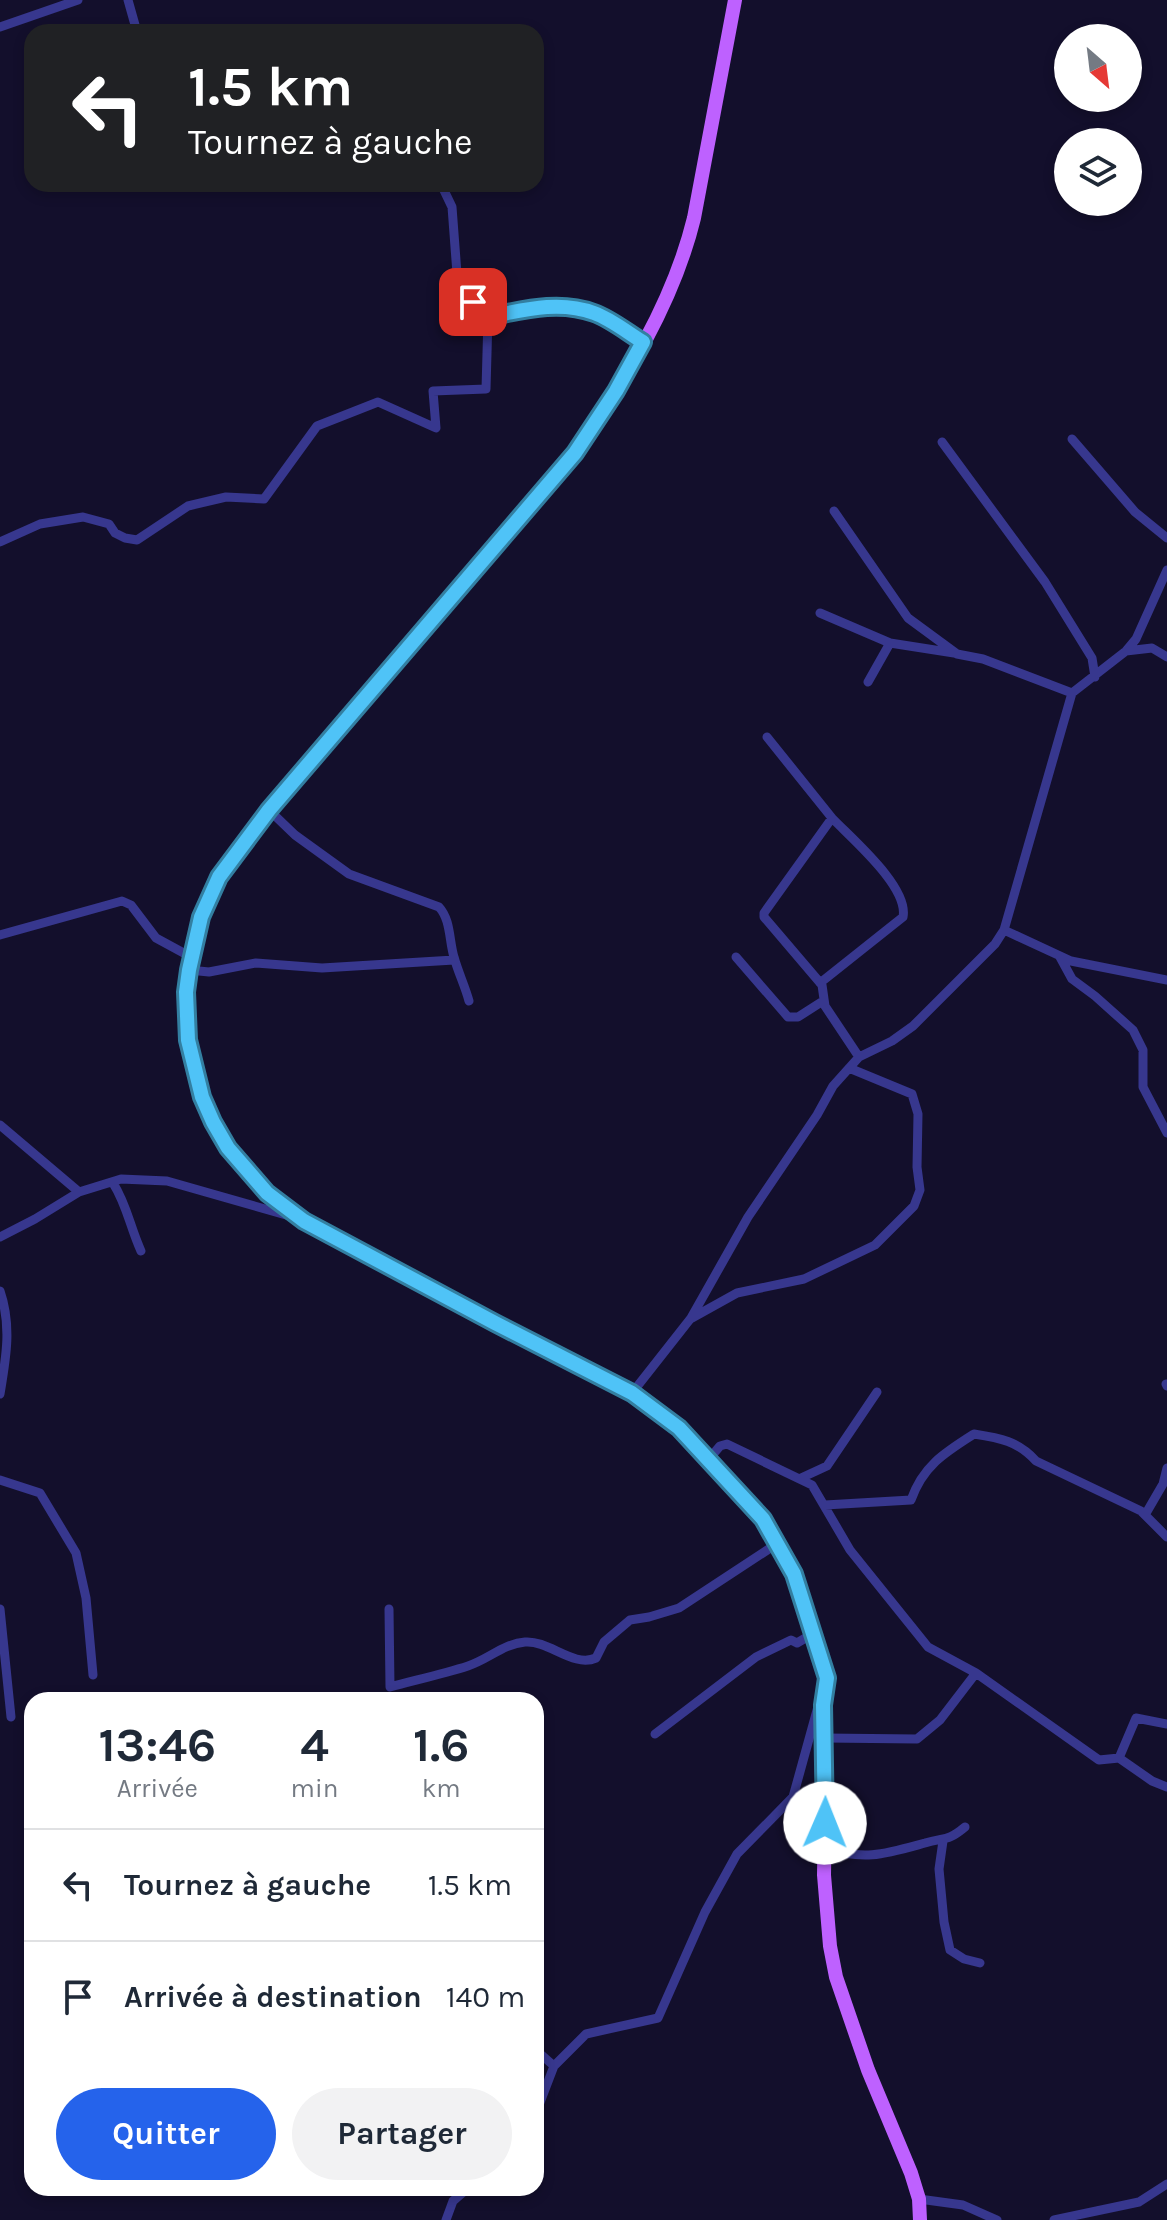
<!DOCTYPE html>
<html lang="fr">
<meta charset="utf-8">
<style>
body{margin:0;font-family:Karla,sans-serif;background:#f2f2f3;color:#1f2937;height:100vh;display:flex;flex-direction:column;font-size:30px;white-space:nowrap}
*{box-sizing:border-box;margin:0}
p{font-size:26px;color:#747a83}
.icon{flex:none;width:44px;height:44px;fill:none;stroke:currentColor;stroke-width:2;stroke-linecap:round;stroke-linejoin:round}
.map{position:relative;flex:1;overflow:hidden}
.details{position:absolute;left:24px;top:1692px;width:520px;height:504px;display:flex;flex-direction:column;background:#fff;border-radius:24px;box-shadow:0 4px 12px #0003}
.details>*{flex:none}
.guide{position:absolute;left:24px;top:24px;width:520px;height:168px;border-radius:24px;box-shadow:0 4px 12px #0003;background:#202124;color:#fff;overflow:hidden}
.needle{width:52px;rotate:152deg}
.fabs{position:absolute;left:1054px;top:24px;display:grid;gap:16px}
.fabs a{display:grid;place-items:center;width:88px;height:88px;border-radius:50%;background:#fff;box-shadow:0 4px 12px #0003;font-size:40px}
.pin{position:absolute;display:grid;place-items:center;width:68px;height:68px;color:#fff;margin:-34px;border-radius:16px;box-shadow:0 4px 12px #0006}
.me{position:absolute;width:88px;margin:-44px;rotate:1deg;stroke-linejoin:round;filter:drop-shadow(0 0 6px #0008)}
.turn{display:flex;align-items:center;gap:28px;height:168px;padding:0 32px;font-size:36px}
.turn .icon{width:104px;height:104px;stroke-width:2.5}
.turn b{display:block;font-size:56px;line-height:68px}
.eta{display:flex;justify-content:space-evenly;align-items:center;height:136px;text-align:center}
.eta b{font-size:48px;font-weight:700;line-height:56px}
.cta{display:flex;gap:16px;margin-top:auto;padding:16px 32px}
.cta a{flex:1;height:92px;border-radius:48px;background:#2563eb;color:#fff;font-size:32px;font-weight:700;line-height:92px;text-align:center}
.cta a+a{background:#f2f2f3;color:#1f2937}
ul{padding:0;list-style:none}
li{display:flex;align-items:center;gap:24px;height:112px;padding:0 32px;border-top:2px solid #e0e1e3}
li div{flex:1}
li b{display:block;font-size:30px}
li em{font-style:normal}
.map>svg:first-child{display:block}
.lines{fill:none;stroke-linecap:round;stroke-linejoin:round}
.street{stroke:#37378e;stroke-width:9}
.primary{stroke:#be61ff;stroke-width:14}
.route-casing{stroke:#337fa1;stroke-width:20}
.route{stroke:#4fc3f7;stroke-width:14}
</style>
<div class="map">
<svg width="1167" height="2220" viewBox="0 0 1167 2220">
<rect width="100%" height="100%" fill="#130f2c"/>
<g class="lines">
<path class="street" d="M128,0L137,32
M0,27L78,0
M441,184L452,207L458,287L488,317
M1072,439L1135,512L1167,538
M942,442L1045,582L1092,658L1095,677
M834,511L908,618L957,654L983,659L1072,693
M0,542L40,524L83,517L109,524L115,533L125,538L137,540L188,506L226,497L264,499L317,426L378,402L436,428L433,391L486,389L488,317C523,310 559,300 594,313C611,319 628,333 643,342
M820,613L890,643L954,653
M1126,651L1152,648L1167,657
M868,682L890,643
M767,737L832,818L764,913V917L822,985L825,1006L859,1057
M269,810L295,835L349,874L439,907C451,920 449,941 454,957C458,972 465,986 469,1001
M1004,930L1071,961L1167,980
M0,935L122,901L131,905L156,938L191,957
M736,957L788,1017H798L823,1001
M1060,957L1072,979L1095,996L1133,1030L1143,1050V1087L1167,1133
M189,970L209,972L256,963L322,968L454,960
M820,983L903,917C909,887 852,839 832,818
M0,1125L79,1192
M113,1183C127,1205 130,1227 141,1251
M0,1237L35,1219L79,1192L121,1179L167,1181L293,1217
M0,1291C12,1326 6,1358 0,1394
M692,1318L737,1293L804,1279L875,1245L914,1206L920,1190L917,1167L918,1114L912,1094L849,1068
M1166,1384L1167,1386
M632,1393L691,1318L748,1217L817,1115L833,1086L859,1057L892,1041L913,1026L995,944L1004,930L1072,693L1126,651L1136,639L1167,570
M709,1459L720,1446L727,1444L812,1485L850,1550L928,1647L976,1673L1099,1760L1119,1758L1136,1718L1167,1724
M801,1478L827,1466L877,1392
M0,1480L40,1493L76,1553L86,1598L93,1675
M825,1505L911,1500C923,1466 944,1453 974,1434C1000,1438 1018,1441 1036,1461L1141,1511L1167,1537
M1145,1515L1163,1484L1167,1468
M0,1609L11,1717
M389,1609L390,1687C416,1680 443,1674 468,1666C489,1659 503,1644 525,1642C549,1640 573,1668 596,1658L604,1642L630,1620L649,1617L679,1608L778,1543
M655,1734L756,1657L791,1640L797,1643L814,1633
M825,1738L917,1739L940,1720L976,1673
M1119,1758L1152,1781L1167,1787
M943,1841L939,1869L944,1922L950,1950L964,1959L980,1963
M824,1848C865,1861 885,1854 925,1843C945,1837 947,1842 965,1827
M536,2050L554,2066
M536,2113L554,2066L586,2034L658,2018L705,1912L737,1854L793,1797L819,1703
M919,2199L963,2205L997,2220
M446,2220L453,2201L468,2188
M1054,2220L1139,2202L1167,2184"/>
<path class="primary" d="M735,0L694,218C673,304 625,380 575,453L269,810L219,877L201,917L189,970L186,1014L194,1070L202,1097L228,1148L267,1193L304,1221L495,1323L632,1393L679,1428L763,1519L794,1574L827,1678L823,1705L826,1748L824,1875L830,1946L836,1977L868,2070L911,2173L919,2199L920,2220"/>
</g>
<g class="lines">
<g class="route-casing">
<path id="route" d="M473,302L488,317C523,310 559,300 594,313C611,319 628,333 643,342L616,391L575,453L269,810L219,877L201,917L189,970L186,992L188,1040L202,1097L213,1122L228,1148L267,1193L304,1221L495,1323L632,1393L679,1428L763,1519L794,1574L827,1678L823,1705L825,1823"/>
</g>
<use href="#route" class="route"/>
</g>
</svg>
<div class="fabs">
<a><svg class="needle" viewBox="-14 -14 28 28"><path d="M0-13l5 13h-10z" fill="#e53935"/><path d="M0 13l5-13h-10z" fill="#747a83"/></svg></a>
<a><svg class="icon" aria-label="layers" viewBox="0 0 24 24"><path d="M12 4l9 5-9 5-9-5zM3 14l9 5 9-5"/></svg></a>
</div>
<div class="pin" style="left:473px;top:302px;background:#d93025"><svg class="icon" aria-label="arrive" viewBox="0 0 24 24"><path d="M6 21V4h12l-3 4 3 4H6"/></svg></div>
<svg class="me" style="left:825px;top:1823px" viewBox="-20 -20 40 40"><circle r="19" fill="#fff"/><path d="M0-13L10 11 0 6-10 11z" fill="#4fc3f7"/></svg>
<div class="guide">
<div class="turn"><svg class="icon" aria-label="left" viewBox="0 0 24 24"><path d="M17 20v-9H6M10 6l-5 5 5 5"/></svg><div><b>1.5 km</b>Tournez à gauche</div></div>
</div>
<section class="details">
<div class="eta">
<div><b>13:46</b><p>Arrivée</p></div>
<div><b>4</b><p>min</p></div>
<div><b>1.6</b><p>km</p></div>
</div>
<ul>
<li><svg class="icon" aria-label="left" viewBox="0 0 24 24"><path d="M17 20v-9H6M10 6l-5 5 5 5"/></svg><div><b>Tournez à gauche</b></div><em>1.5 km</em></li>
<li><svg class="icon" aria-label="arrive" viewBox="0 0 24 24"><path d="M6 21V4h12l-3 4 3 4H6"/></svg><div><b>Arrivée à destination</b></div><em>140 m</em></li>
</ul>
<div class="cta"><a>Quitter</a><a>Partager</a></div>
</section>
</div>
